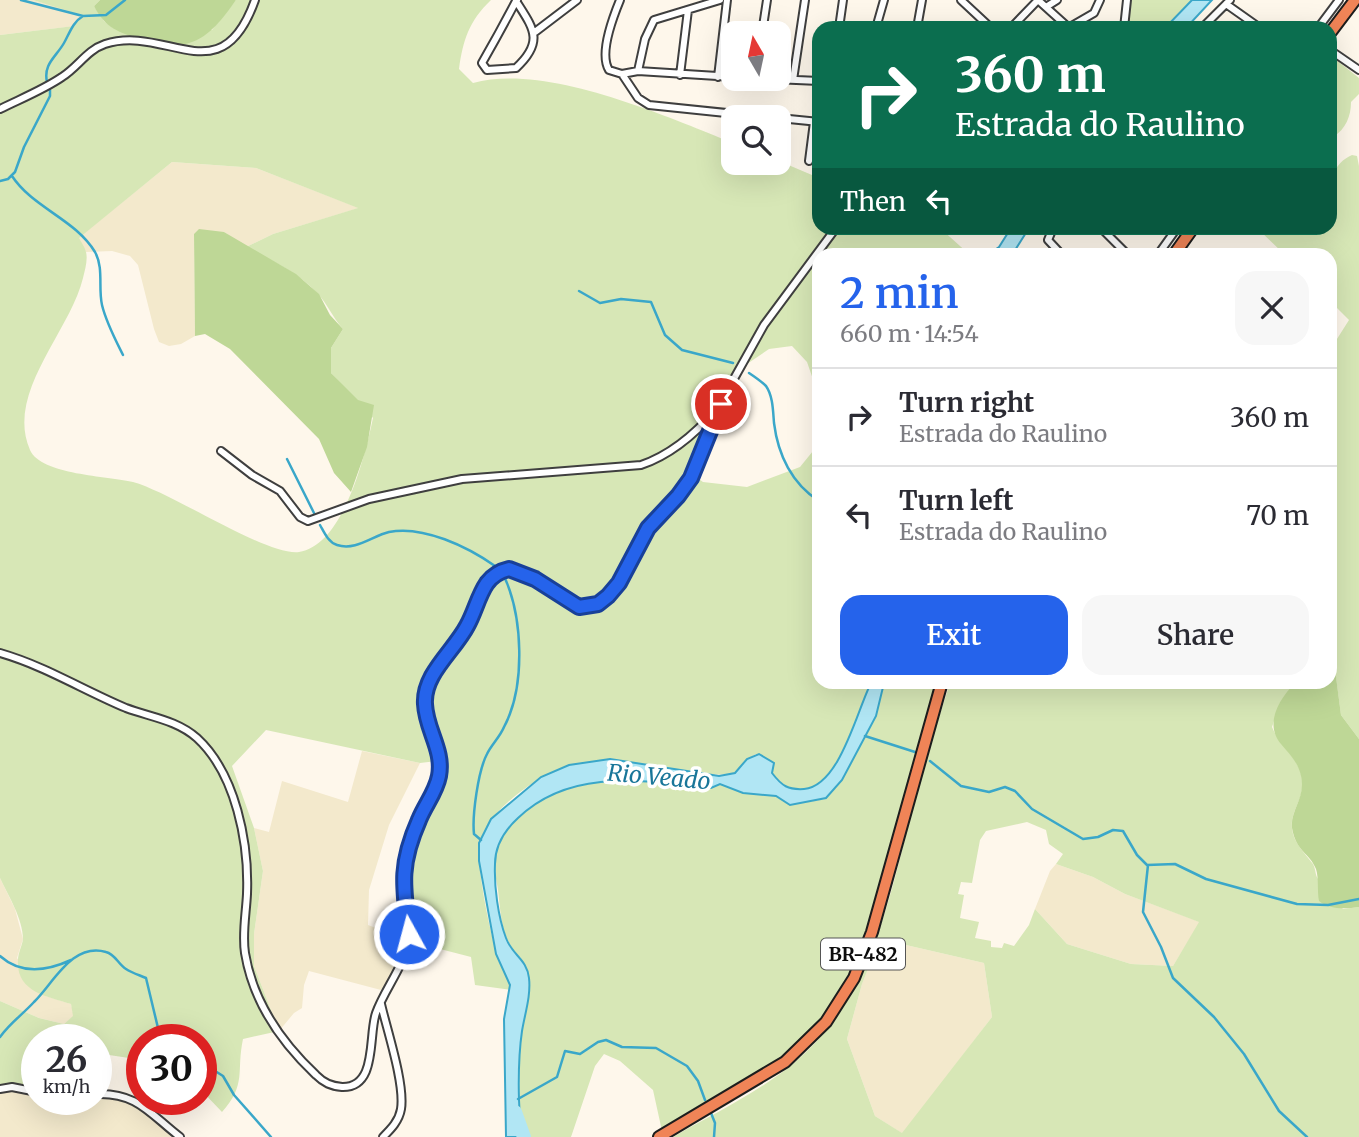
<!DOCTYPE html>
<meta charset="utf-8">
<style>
body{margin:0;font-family:Merriweather,serif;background:#f7f7f7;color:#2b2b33;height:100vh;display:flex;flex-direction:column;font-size:26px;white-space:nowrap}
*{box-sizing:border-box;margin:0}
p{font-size:23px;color:#7c7c81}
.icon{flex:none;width:38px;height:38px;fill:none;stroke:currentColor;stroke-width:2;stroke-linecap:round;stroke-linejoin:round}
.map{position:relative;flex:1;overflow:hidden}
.drawer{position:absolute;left:812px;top:248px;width:525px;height:441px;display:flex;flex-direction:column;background:#fff;border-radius:21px;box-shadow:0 7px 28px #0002}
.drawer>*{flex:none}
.guide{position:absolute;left:812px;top:21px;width:525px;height:214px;border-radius:21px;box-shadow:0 7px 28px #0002;background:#0b6e4f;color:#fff;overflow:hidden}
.needle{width:46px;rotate:351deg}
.tools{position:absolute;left:721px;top:21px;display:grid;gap:14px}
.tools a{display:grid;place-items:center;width:70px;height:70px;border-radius:14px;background:#fff;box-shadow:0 7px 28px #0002;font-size:35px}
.speed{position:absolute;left:21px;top:1024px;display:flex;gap:14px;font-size:35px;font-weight:700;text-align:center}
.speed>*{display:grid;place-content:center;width:91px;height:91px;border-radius:50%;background:#fff;box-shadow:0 7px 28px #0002;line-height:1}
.speed small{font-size:18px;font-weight:400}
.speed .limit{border:10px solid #d22;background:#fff;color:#111}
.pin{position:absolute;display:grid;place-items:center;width:60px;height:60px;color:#fff;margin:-30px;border:4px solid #fff;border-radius:50%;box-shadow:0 2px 7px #0007}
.me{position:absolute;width:77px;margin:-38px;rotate:353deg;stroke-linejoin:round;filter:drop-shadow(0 0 5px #0008)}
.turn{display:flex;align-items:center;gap:24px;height:147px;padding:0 28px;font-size:32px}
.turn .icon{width:91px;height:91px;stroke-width:2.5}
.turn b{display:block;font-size:49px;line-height:60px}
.then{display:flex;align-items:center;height:66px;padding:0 28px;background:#0003;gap:14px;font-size:26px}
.round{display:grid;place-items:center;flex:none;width:74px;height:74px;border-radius:21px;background:#f7f7f7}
.headline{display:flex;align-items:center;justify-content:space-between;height:119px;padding:0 28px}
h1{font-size:42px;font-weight:600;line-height:52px;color:#2563eb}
.primary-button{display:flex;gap:14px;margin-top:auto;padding:14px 28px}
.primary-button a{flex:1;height:80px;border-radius:21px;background:#2563eb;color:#fff;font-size:28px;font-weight:600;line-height:80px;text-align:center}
.primary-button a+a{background:#f7f7f7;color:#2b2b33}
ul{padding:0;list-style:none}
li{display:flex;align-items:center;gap:21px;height:98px;padding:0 28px;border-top:2px solid #e1e1e2}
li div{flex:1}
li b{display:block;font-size:26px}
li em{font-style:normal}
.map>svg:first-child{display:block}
.farmland{fill:#f3e9cc}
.green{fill:#d7e7b6;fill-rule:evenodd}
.forest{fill:#bed796}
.water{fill:#b1e6f4;stroke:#3aa7c9;stroke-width:2}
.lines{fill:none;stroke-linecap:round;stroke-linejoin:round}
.stream{stroke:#3aa7c9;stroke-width:2.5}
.river{stroke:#b1e6f4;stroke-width:14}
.street-casing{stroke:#3f3f3f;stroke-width:10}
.highway-casing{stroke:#1d1d1d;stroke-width:14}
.street{stroke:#fff;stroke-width:6}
.highway{stroke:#f08457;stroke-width:10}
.route-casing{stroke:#184099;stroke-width:18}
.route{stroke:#2563eb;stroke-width:12}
.labels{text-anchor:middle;stroke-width:7;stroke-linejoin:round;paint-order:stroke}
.shield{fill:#fff;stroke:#555;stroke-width:2}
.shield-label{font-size:19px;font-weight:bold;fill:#0c0c0c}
.water-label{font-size:23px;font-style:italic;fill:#197699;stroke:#fff}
</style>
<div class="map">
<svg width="1359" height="1137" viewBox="0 0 1359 1137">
<rect width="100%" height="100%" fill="#fef7eb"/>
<path class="farmland" d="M0,0H33L81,14L75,26L0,35Z
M172,162L256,168L359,208L273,234L246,247L224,232L194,234L195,336L181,344L169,346L159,342L154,329L138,265L130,256L112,251L86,252L78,238Z
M362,751L420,763L389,825L369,890L368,925L408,940L405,957L381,990L309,971L304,985L302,1008L294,1013L279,1031L254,966V934L263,871L254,828L269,832L282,781L348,802Z
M1056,864L1093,877L1125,894L1200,922L1173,966L1131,964L1067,944L1035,909L1050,871Z
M0,878L15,909L23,939L17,958L46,996L71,1004L74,1016L64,1024L39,1018L0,1001Z
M880,939L984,963L992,1017L903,1134L875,1116L847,1039L862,984Z
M16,1087L34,1088L37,1090V1099H96V1091L111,1090L125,1093L139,1100L179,1137H0V1089Z"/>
<path class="green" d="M33,0H100L94,6L104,21L113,28L212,30L236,0H491C469,21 463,40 459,69L473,83C546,63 665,116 733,143V163L779,161L819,178V228H940L970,255L819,256V682L871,683C859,706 840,776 814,787C806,790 796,789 787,788L772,773L774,763L756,754L747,759L735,773C712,777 690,772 667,768C600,755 561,756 508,802C490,818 476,836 479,861C482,892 489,926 497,956C500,968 510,977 511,990L475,985L471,957L417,943C412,921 404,896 406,872C410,832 447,802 445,760L420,763L266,730L232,766L254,828L263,871L254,934V966L279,1031L243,1039C236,1072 247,1084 222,1112L201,1090V1040H142V1060L96,1053V1040H37V1090L16,1087L0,1089V1001L39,1018L64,1024L73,1016L71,1004C47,996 16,992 18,960C18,953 22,946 23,939C23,919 8,895 0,878V35L74,26L81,15ZM172,162L256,168L358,208L273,234L246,247C271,261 297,271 317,293C327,303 333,318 343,329L331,348V373L373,418C365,455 344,545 299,552C266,556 173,493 133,482C108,476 41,475 30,450C5,393 70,332 83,278C85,270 88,260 86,252C85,247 81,242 79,238ZM792,346L807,362L815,385L818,434L813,451L800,467L747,487L703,482L699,479L697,447L700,435L744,366L769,349Z
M1131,0H1192L1165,28H1127Z
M1335,59L1359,78V94L1351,102C1351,116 1346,129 1333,137L1330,134V64Z
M1352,155L1357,156L1359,166V739L1341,715L1335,670L1330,665V350L1349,320L1330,301V256L1285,255L1257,228H1330C1330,201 1323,168 1352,155Z
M884,683H941L859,954L836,1000L820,1022L789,1054L662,1131L653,1090L620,1061L604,1054L595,1066L571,1137H523L519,1117L521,958C501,941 501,915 498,890C497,882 494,872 495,864C496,819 550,789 589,782C627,774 672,784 711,788L720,784L743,793L776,796L790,805L825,799L844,777L876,716Z
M950,683H1295L1280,703L1272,727C1279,745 1296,755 1301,774C1306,797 1295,802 1292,821C1290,840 1303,851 1313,864C1316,870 1315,875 1318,879C1325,890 1335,899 1343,909L1359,907V1137H673C720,1110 773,1086 811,1047C877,982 893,881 916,795C926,757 938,720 950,683ZM1027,822L1046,830L1049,844L1063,854L1056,864L1093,877L1125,894L1199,922L1173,966L1131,964L1067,944L1035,909L1029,925L1014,946L1004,943L1002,948L991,947V941L975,938L979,922L960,918L964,895L958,894L961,882L972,883L980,840L986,831ZM880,939L984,963L992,1017L902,1133L875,1116L847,1039L862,984Z"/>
<path class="forest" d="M100,0H236C224,17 210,37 189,43C172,49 125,37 111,27C103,21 98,14 94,6Z
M199,229L224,232L296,274L319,294L330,315L343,329L331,348V373L358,400L374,405L367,447L351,492L334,473L319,439L230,349L205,334L195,336L194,234Z
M1330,665L1335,669L1341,715L1359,739V907C1345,909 1331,910 1319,901C1317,891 1319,878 1316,869C1310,853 1296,852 1292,828C1290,810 1306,798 1301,776C1298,762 1290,755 1281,744C1264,724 1279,699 1295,683L1330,682Z"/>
<path class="water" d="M1192,0H1212L1186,28H1165Z
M1011,228H1029L1012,255H987L999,247Z
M871,683H884L876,716L842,780L826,798L790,805L776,796L743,793L720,784L711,788C645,781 571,767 518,818C505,830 495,846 495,864C494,886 498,917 506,938C512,955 527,959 529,978C531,996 525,1013 522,1031C518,1058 517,1110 523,1137H506L504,1019L510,985L496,954L479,861V843L491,819L541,777L569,765L610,759L719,776L735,773L747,759L759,754L774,763L772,773C782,786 788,790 804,789C840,786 857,710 871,683Z"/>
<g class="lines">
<path class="stream" d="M21,0L83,16L106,15L125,0
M47,82C43,64 56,57 64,43C70,32 73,22 83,16
M12,176C33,208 75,219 95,252C104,268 98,288 102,305C106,322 115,339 123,355
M0,181L8,179L15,172L24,147L50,96V90
M579,291L600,303L621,299L651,302L665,335L682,350L733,363
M749,373C755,377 761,381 766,386C773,396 773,411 774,423C778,455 792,484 819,501
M287,459L314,513
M320,525C324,532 328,542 337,545C356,551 372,536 389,532C423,525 468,547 495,566
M865,736L915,752
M930,761L961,786L989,792L1005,787L1015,791L1032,809L1083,839L1098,837L1113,830L1123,831L1137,855L1147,865L1175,864L1206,879L1297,904L1328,905L1359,899
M481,840L474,834C472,816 478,771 487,754C491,745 500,737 504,727C526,686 523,615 503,574
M1148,865L1143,912L1161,947L1173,978L1214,1017L1244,1054L1279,1111L1307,1137
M0,956C21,975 47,971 71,960
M0,1037C10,1023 22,1015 34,1002C53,984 72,942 106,952C115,954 118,964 126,969C132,973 139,975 146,978L158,1028L165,1040
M201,1062L223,1076L234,1095L271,1137
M518,1099L557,1077L565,1051L580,1054L598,1042L606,1040L622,1047L656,1048L687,1066L698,1081L705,1100
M711,1113L715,1123L714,1137"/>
<path class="river" d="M515,1112L524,1137"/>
<g class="street-casing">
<path id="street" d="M620,0C613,17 599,54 609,70L622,74
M961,0L991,28
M1038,0L1069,28
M516,1C533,28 545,41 516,68L487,70L482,63C494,42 505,22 516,1L517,0
M1226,4L1260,28
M1046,7L1057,0
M839,28L843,0
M876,28L884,0
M917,28L922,0
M1011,28L1038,0
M1068,28L1094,13L1100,0
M1124,28L1127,0
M1202,28L1230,0
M1318,28L1339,0
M535,32L577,0
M762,33L767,0
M1330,50L1359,70
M638,71L645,39L654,20L720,0
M680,75L688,10
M718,77L727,0
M733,77L638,71L622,74L638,98L649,105L765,117
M774,79L819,81
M793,80L805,0
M0,109C20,99 43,90 62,77C78,67 87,50 105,44C167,24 221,96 255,0
M779,118L819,122
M809,161L814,122
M1053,228L1048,240L1063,256
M1101,228L1129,256
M1157,256L1177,228
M221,451L252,475L280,491L300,517L308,521L369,499L462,479L641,465C671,455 697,432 717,409
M0,653C45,666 83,690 126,708C150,717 177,720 197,738C236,774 249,843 247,894C246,914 242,934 245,953C253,1002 281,1042 316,1075C324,1083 331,1086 342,1087C378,1088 368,1035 376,1013C385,988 406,964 409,937C412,911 399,886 405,859C411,828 437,800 440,771C443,745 420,722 425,696C431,668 456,649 468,625C476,610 479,594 489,581C493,576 497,573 502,570H516L579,606L598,604L608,596L648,528L678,496L691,478L726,393L764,325L836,228
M381,1004C387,1030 405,1084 401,1109C399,1121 391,1129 383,1137
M0,1089L12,1087L37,1092
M96,1094C137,1092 150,1114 180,1137"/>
</g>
<g class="highway-casing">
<path id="highway" d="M1330,33L1355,0
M1173,256L1193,228
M659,1137L785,1062L826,1022L854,978L872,932L942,682"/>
</g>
<use href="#street" class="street"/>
<use href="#highway" class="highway"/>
</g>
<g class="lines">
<g class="route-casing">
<path id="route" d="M409,934C403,886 399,865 419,820C425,805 436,792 439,776C444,750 426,730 425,704C423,674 454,651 467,626C475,612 478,596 487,583C493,575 500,571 509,569L535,579L579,607L598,604L608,596L619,583L648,528L678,496L691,478L721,404"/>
</g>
<use href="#route" class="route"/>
</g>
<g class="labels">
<rect class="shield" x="821" y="938.5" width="84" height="31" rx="5"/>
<g class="shield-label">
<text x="863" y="961">BR-482</text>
</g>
<g class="water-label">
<text transform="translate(659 777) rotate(5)" y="8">Rio Veado</text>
</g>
</g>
</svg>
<div class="tools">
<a><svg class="needle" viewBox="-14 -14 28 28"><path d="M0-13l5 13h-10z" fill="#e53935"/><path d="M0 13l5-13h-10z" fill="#7c7c81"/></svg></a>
<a><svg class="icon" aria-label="search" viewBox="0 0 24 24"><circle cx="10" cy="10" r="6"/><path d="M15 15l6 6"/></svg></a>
</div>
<div class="speed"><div>26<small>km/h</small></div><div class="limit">30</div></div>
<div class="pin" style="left:721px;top:404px;background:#d93025"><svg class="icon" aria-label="arrive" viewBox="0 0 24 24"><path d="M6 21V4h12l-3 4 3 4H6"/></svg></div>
<svg class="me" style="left:409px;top:934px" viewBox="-20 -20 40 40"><circle r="17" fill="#2563eb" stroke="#fff" stroke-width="3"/><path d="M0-11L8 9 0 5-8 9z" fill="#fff"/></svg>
<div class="guide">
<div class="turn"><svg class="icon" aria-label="right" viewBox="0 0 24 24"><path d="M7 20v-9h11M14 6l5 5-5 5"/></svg><div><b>360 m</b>Estrada do Raulino</div></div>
<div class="then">Then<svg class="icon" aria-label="left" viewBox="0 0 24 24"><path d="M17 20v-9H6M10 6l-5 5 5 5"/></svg></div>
</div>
<section class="drawer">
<div class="headline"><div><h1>2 min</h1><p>660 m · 14:54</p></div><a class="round"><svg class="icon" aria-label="close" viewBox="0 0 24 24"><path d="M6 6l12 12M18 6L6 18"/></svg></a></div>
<ul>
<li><svg class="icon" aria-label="right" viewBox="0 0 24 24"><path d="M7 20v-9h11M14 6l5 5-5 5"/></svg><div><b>Turn right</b><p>Estrada do Raulino</p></div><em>360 m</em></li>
<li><svg class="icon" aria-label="left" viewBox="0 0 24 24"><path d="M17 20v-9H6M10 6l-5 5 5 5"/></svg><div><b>Turn left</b><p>Estrada do Raulino</p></div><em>70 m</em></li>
</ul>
<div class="primary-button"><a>Exit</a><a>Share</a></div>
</section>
</div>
